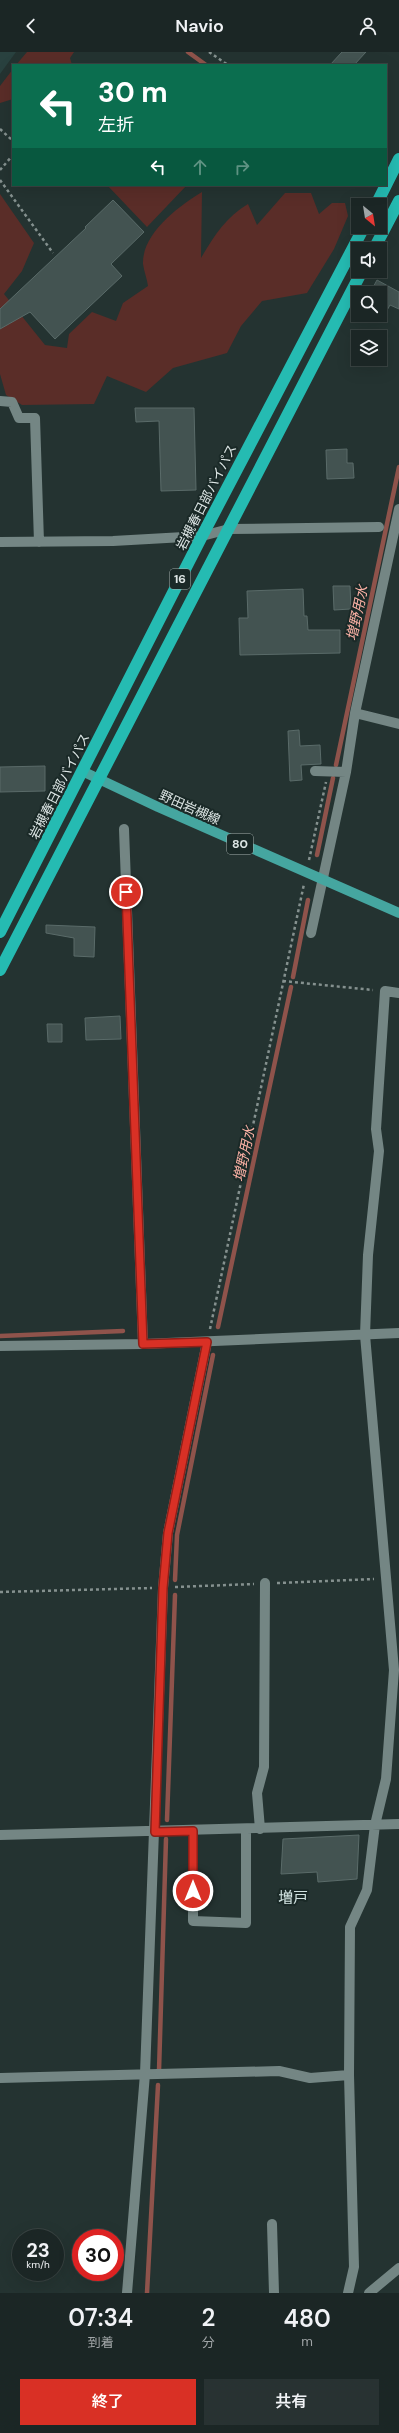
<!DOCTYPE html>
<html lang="ja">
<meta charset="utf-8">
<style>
body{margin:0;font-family:"DM Sans","Noto Sans JP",sans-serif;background:#283232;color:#f1f3f6;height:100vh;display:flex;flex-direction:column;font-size:15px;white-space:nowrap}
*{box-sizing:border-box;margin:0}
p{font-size:13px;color:#a0a5a7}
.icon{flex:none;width:22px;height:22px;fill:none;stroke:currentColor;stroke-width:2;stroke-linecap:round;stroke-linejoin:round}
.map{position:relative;height:2241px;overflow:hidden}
.drawer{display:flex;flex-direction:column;background:#1b2625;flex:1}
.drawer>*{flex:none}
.hud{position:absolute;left:12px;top:12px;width:375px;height:122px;border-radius:0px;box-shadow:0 4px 16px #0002,0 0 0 1px #394342;background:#0b6e4f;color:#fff;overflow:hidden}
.needle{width:26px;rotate:150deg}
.tools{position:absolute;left:351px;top:146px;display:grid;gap:8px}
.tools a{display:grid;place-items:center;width:36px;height:36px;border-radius:0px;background:#1b2625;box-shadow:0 4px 16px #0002,0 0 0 1px #394342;font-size:20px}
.speed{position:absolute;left:12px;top:2177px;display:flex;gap:8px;font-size:20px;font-weight:700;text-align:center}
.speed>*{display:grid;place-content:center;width:52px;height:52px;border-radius:50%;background:#1b2625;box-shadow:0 4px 16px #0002,0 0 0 1px #394342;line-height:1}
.speed small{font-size:10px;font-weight:400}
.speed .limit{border:6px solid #d22;background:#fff;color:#111}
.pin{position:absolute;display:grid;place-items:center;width:34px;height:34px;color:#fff;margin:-17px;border:2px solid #fff;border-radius:50%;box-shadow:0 1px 4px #0007}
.me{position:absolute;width:44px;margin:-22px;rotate:0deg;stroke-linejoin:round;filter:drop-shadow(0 0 3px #0008)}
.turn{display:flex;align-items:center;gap:14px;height:84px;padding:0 20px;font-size:18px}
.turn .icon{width:52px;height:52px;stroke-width:2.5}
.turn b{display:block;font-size:28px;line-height:34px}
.lanes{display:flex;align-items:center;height:38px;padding:0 20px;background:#0003;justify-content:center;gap:20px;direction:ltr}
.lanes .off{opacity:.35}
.eta{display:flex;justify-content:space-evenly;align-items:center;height:68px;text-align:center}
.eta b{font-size:24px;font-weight:600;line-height:28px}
.cta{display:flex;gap:8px;margin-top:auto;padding:8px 20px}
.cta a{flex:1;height:46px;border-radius:0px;background:#d93025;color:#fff;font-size:16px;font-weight:600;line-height:46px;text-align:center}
.cta a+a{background:#283232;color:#f1f3f6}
header{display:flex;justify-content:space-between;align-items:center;height:52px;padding:0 20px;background:#1b2625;font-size:18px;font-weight:600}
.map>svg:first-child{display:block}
.built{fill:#29413f}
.green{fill:#5a2d28}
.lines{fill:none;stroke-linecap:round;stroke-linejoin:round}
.stream{stroke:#8f534b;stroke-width:4.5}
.building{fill:#435351;stroke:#5a6b69}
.path{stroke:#85918f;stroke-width:2.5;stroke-dasharray:3 3;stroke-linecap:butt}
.minor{stroke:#748684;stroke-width:10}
.major{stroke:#45a6a0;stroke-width:10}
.highway{stroke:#25bbb2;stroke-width:12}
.route-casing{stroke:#8d1f18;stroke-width:10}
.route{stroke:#d93025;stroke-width:7}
.labels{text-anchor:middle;stroke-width:4;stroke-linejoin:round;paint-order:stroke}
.shield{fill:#1a2927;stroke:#a2adab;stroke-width:1}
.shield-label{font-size:12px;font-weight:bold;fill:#dce5e4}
.street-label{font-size:13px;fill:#dce5e4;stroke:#1a2927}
.water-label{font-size:14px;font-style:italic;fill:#fbb1a5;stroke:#1a2927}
.quarter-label{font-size:15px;fill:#d0e2e0;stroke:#1a2927}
</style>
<header><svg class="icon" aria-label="back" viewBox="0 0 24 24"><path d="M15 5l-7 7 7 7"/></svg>Navio<svg class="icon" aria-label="person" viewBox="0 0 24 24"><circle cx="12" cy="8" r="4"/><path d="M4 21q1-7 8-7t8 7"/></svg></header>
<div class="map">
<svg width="399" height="2241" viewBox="0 0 399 2241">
<rect width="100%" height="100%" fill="#243331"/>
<path class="built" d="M0,0H16L0,22Z"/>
<path class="green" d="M27,0H74L70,6L72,13H16Z
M13,17V47L0,51V34Z
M107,133H187L147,175Z
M202,140L201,206C214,184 226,165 248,152L257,173L285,141H311L319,162L332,151H345L348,164L334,197L307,241L262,249L241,274L227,301L173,316L146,340L107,324L94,352L22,353L6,343L0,322V142L34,191L22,219L4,242L45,293L67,296L69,282L92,260L116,269L123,251L148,234C147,227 144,219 143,212C142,181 179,154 202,140Z"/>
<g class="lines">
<path class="stream" d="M188,0L206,13
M336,713L399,415
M317,803L333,726
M293,925L308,848
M218,1275L291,935
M0,1284L123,1279
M175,1528L177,1483L213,1303
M167,1768L175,1543
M159,2019L166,1787
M147,2241L158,2033"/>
</g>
<path class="building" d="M342,0H366L354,13H330Z
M113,148L144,180L111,212L122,224L55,287L30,260L0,277V257L86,176L85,175Z
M377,228L399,240V257L390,253L381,269L370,263H380V241H370Z
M135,356H194L196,438L161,439L159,369L136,370Z
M347,397V411H353L354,426L327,427L326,398Z
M333,534H350L351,557L334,558Z
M303,537L304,564H307L308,578H340V601L240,603L239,566H248L247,539Z
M299,678L300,694L320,693L321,712L301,713L302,728L290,729L288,679Z
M45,714V739L0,740V715Z
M46,873L95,875L94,905L74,904V886L46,881Z
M120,964L121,987L86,988L85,966Z
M47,972H62V990H48Z
M359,1783L357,1827L318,1830L317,1820L281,1822L283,1787Z"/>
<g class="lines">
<path class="path" d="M209,0L228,13
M0,77L13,89
M0,118L13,103
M0,128L53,201
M309,808L326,730
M283,929L373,938
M210,1277L304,832
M277,1531L374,1527
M175,1535L254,1532
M0,1540L152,1536"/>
<path class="minor" d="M0,349L12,350L19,366H35L39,490
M0,490L113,489L202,484L229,477L379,475
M355,661L399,672
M315,719L346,720
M124,777L143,1292
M311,881L346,720L355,661L399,457
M0,1294L143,1292L399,1281
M260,1777L257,1741L264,1715L265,1531
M193,1779V1869L246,1871V1777
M0,1783L399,1772
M0,2026L279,2019L310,2026L349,2023
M272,2172L274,2241
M127,2241L145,2022L163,1536L168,1481L207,1290
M348,2241L354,2215L349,2023L350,1875L367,1838L375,1773L386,1727L394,1618L365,1283L368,1203L379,1099L376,1077L385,939L399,941
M369,2241L399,2216"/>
<path class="major" d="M82,719L158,755L399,861"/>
<path class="highway" d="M376,153L399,107
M374,197L399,149
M0,880L202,484L364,175
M0,918L362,219"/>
</g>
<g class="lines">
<g class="route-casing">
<path id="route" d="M126,840L143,1292L207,1290L168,1481L163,1536L155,1780L193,1779V1839"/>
</g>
<use href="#route" class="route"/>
</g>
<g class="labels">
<g class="shield">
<rect x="170" y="517" width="20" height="20" rx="3"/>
<rect x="227" y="782" width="26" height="20" rx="3"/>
</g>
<g class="shield-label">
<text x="180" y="531">16</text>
<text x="240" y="796">80</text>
</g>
<g class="street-label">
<text transform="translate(206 445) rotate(-63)" y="5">岩槻春日部バイパス</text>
<text transform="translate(59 734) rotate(-63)" y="5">岩槻春日部バイパス</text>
<text transform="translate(190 755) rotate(24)" y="5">野田岩槻線</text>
</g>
<g class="water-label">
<text transform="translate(357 561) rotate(-78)" y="5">増野用水</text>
<text transform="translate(244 1102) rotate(-78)" y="5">増野用水</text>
</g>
<g class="quarter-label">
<text x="293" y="1851">増戸</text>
</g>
</g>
</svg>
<div class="tools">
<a><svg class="needle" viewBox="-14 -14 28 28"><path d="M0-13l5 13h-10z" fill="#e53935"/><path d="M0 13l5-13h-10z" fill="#a0a5a7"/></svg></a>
<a><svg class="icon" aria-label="sound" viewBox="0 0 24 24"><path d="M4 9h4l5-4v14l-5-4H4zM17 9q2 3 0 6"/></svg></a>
<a><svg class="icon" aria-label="search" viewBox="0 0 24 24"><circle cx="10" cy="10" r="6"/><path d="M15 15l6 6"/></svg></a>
<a><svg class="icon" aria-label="layers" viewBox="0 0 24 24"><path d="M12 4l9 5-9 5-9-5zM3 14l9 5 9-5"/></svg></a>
</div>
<div class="speed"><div>23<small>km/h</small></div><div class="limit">30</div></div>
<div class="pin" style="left:126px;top:840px;background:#d93025"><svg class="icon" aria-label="arrive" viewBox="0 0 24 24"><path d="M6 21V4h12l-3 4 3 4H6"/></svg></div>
<svg class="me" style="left:193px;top:1839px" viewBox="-20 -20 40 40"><circle r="17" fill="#d93025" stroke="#fff" stroke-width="3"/><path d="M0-11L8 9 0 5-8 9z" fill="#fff"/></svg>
<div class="hud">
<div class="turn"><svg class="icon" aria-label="left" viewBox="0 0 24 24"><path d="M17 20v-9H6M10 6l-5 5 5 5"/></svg><div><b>30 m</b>左折</div></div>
<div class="lanes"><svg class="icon" aria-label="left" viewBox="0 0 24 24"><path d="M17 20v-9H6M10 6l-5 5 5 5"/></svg><svg class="icon off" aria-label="ahead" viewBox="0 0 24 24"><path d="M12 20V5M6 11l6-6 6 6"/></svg><svg class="icon off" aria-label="right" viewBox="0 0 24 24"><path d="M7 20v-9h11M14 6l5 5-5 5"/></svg></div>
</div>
</div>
<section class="drawer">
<div class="eta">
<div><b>07:34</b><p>到着</p></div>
<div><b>2</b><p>分</p></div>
<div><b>480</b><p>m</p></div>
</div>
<div class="cta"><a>終了</a><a>共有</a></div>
</section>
